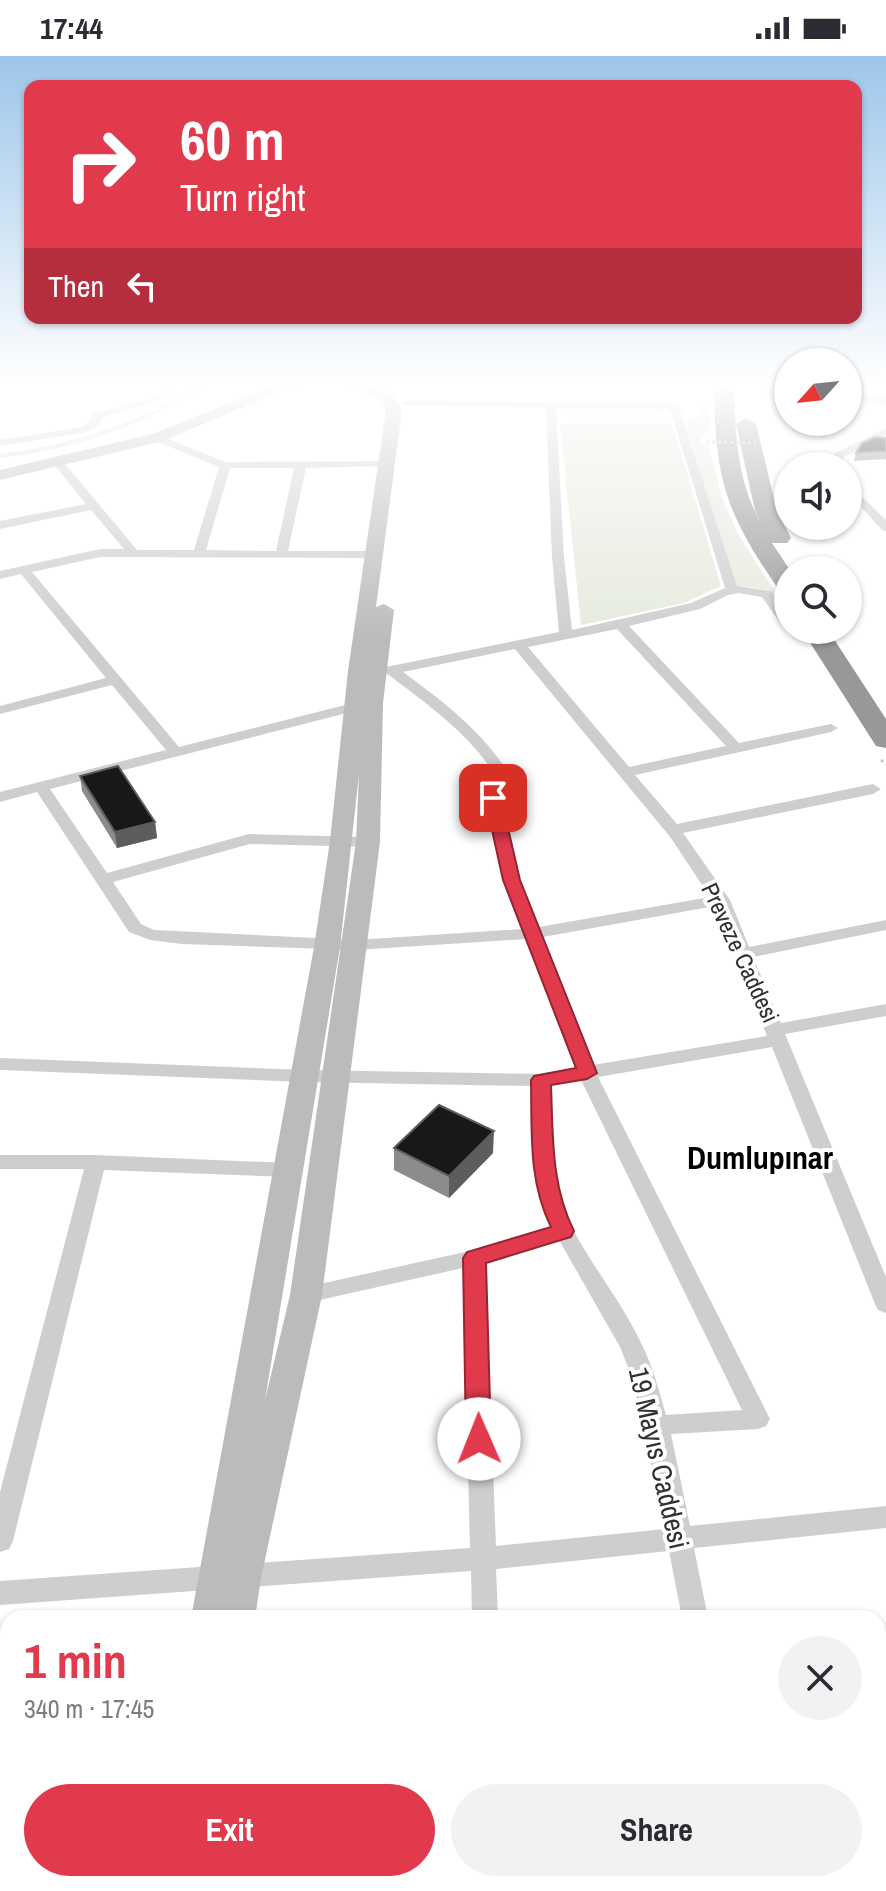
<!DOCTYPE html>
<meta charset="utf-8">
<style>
body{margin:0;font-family:"Archivo Narrow",sans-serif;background:#f2f2f3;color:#2b2b33;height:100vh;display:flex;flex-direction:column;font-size:30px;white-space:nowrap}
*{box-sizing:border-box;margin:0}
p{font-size:26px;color:#7c7c81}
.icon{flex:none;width:44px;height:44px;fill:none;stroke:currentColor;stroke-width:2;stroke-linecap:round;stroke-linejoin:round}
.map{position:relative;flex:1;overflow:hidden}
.drawer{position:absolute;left:0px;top:1554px;width:886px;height:282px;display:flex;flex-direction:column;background:#fff;border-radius:24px 24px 0 0;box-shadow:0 2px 6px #0004}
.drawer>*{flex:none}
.top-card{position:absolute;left:24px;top:24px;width:838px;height:244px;border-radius:16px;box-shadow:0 2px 6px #0004;background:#e23a4d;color:#fff;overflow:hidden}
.needle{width:52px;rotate:243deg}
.controls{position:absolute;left:774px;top:292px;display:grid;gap:16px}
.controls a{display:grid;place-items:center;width:88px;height:88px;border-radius:50%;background:#fff;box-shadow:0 2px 6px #0004;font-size:40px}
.pin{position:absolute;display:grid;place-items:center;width:68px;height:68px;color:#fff;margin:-34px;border-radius:16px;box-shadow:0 4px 12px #0006}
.me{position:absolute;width:88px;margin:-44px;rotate:359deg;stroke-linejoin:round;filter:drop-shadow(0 0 6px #0008)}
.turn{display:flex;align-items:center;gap:28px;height:168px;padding:0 24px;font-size:36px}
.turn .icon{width:104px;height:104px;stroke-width:2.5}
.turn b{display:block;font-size:56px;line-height:68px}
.then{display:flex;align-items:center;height:76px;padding:0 24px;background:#0003;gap:16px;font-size:30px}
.round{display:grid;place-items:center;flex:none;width:84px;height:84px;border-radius:42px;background:#f2f2f3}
.head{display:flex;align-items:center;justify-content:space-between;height:136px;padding:0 24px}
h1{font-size:48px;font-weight:800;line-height:60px;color:#e23a4d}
.action{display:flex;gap:16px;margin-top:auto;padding:16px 24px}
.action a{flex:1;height:92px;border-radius:48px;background:#e23a4d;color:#fff;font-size:32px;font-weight:800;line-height:92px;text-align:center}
.action a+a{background:#f2f2f3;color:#2b2b33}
.status{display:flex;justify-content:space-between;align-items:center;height:56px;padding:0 40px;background:#fff;direction:ltr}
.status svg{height:22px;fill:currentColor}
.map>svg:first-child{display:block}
.green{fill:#e5eadd}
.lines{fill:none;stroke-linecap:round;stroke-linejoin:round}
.stream{stroke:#cde1ec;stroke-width:4}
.path{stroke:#cbcbcb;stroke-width:3;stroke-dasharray:3 3;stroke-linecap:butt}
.street{fill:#cecece;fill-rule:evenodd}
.secondary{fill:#bbb;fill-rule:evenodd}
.highway{fill:#989898;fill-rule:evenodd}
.path-bridge{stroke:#cbcbcb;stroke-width:3;stroke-dasharray:3 3;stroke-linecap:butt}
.wall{fill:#8c8c8c}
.shaded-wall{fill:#5d5d5d}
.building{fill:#181818;stroke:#5d5d5d;stroke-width:2}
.route{fill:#e23a4d;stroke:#932632;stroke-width:2}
.labels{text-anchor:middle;stroke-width:8;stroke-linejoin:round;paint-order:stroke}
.street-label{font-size:24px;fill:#313131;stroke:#fff}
.near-street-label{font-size:28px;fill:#313131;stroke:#fff}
.district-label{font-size:32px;font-weight:bold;fill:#000;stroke:#fff}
</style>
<div class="status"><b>17:44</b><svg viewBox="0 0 49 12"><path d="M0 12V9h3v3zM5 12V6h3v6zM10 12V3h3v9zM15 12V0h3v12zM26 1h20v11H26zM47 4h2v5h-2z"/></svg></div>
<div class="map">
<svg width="886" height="1835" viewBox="0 0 886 1835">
<rect width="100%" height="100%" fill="#fff"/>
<path class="green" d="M702,349L707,350L710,369L700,386L709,389L722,442L738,478L781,545L769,534L733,529L685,365L701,358Z
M672,367L721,530L684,547L581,569L560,368Z"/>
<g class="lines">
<path class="stream" d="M0,400C74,391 141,370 203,328"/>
<path class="path" d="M881,704L886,708"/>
<path class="street" d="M163,328L175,330L172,340L103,361L99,369L88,376L0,390V384L81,371L90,365L94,357L155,341L166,332Z
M848,333L886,343V349L848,339Z
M406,344L678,348L737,530L771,535L788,559V572L783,571L762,541L739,537L728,539L700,553L629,570L739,687L831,668L838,672L831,676L635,719L677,768L873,728L881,733L873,738L683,777L730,844L749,891L886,864V874L753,901L781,967L886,948V960L785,978L886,1221V1257L878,1254L875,1248L772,991L598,1021L770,1363L766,1370L758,1373L671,1378L690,1470L886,1450V1472L694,1492L708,1562H682L669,1495L496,1513L498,1562H472L471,1515L0,1549V1525L470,1492L463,1212L306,1247L298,1245L295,1239L298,1233L306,1231L474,1194L552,1171C529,1126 532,1079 531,1030L304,1026L0,1014V1002L304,1014L541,1018L575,1012L526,883L356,894L182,888L150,884L129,876L37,736L0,746V736L166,694L112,629L0,658V650L106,622L21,518L0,523V515L100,493H124L91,454L0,473V465L86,448L53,407V403H61L137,494H194L219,411L153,384V380H161L226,406L387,405L391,406V410L306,412L288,495H374L378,496V502L100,501L32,516L179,691L365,644L372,648L370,651L50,733L107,817L249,778L368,781L376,786L368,791L250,788L113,826L141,868L154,874L356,884L522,873L504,824L485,742L487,739L504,735C478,683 433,653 389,619L379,615L386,611L559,576L552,501L546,352L402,349L401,347ZM556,352L670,353L725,532L691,547L572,574L564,501ZM230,412H294L276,495L206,494ZM617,573L726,690L629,711L528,591ZM515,593L671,782L710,841L539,871L520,824L502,745L519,741L521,738C493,684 451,651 403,616ZM715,850L767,980L593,1009L543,881ZM581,1024L742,1354L666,1359C659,1335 653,1311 642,1289C620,1241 583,1200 562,1151C547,1114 552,1068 551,1029ZM559,1184L620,1291L632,1321L665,1473L496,1490L485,1207Z
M886,372V379L844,401L840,410H828L835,397Z
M848,427L886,464V475L882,474L848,437Z
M0,1099H96L288,1107L295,1109L298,1114L295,1119L288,1121L104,1114L13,1485L9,1493L0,1496V1436L84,1113H0Z
M489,1828H519V1835H489Z
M769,1828H799L802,1835H772Z"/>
<path class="secondary" d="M277,328H298L163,385L0,424V414L152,378Z
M342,328H365L392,338L402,354L376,551L384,548L394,554L383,647L380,786L322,1239L261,1522L255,1562H191L314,891L330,785L348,615L386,354L381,344ZM359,718L356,786L290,1239L265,1344L340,891Z
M143,1828H220L219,1835H142Z"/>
<path class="highway" d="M714,328H734C735,377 737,424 761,468L755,455L736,368L746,362L756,368L777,455L791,482L787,487H772L790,514L788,536L779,534C725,456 715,423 714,328Z
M802,574H828L886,663V692L876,690Z"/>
<path class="path-bridge" d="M706,386L756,387"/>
</g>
<path class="wall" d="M886,382V405L885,403L854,405L856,397Z
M80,720L155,766L157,782L117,792L82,735Z
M394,1092L493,1097L449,1142L394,1114Z"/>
<path class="shaded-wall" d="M155,766L157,782L117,792L115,776Z
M494,1075L493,1097L449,1142V1120Z"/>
<path class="building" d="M875,381L886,382V395L856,397L862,387Z
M118,710L155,766L115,776L80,720Z
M439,1049L494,1075L449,1120L394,1092Z"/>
<linearGradient id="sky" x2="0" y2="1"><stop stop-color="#9dc6ea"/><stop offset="0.56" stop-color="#fff"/><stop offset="1" stop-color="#fff" stop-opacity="0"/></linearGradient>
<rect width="886" height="585" fill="url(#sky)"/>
<path class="route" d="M493,737L501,742L520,824L597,1017L587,1023L551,1029C553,1080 551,1129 574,1175L571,1181L486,1207L491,1383L487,1390L479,1393L470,1390L466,1383L463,1202L467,1196L551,1171C528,1125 532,1075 531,1024L534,1020L576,1012L503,824L485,742Z"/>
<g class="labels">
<g class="street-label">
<text transform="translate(740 897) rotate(65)" y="8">Preveze Caddesi</text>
</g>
<g class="near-street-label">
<text transform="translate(659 1402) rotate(77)" y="10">19 Mayıs Caddesi</text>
</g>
<g class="district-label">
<text x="760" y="1113">Dumlupınar</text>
</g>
</g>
</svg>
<div class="controls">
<a><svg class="needle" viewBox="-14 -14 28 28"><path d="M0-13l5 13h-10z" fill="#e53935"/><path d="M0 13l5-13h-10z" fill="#7c7c81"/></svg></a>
<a><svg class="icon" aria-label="sound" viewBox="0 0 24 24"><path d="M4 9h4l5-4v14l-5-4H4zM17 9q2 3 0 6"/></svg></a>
<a><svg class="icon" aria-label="search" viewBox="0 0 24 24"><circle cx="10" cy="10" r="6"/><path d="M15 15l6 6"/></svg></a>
</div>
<div class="pin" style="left:493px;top:742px;background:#d93025"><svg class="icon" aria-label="arrive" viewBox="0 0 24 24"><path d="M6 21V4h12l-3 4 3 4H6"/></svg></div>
<svg class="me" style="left:479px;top:1383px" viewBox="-20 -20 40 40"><circle r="19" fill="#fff"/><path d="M0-13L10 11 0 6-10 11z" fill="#e23a4d"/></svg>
<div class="top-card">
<div class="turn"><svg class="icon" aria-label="right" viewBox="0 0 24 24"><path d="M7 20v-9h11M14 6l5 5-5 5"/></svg><div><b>60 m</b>Turn right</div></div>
<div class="then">Then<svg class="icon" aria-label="left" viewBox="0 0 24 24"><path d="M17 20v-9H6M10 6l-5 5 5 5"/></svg></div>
</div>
<section class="drawer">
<div class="head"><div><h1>1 min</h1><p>340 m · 17:45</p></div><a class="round"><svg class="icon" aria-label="close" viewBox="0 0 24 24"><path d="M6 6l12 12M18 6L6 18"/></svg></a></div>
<div class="action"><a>Exit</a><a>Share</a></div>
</section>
</div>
